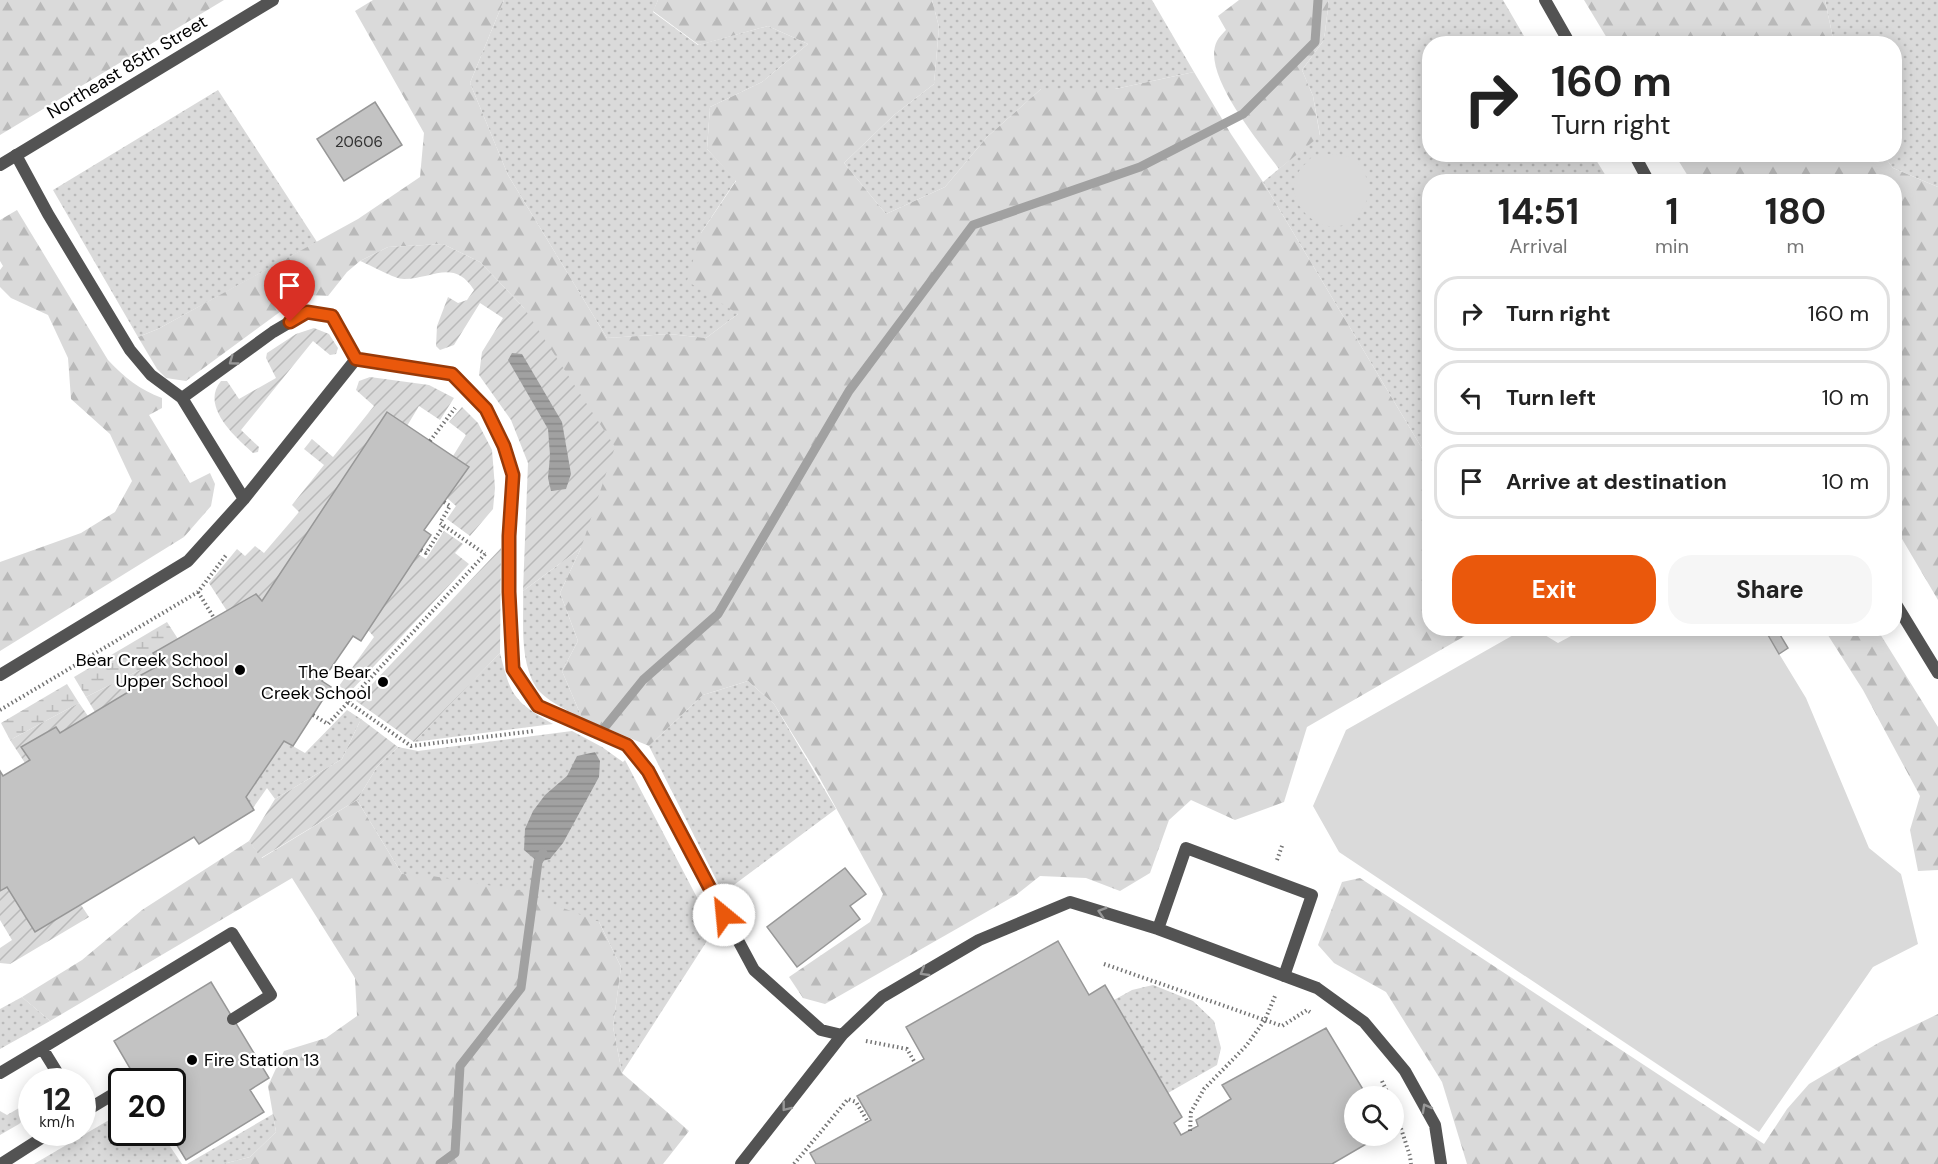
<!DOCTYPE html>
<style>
body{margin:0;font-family:"DM Sans",sans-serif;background:#f6f6f6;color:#222;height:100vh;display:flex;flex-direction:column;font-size:22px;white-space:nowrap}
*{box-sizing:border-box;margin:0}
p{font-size:20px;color:#767676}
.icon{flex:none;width:33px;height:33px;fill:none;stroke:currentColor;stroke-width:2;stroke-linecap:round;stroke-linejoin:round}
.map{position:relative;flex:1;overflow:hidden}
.side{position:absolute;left:1422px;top:174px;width:480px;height:462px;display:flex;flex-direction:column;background:#fff;border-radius:24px;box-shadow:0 3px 15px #0003}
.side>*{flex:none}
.guide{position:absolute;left:1422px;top:36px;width:480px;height:126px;border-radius:24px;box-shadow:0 3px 15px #0003;background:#fff;color:#222;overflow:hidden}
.tools{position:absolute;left:1344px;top:1086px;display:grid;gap:12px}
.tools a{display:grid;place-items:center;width:60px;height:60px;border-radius:50%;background:#fff;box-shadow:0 3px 15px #0003;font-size:30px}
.speed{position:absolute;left:18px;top:1068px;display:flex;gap:12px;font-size:30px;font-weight:700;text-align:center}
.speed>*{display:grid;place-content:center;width:78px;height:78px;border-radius:50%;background:#fff;box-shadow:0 3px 15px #0003;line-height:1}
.speed small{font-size:15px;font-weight:400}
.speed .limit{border:3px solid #111;border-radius:9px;background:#fff;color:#111}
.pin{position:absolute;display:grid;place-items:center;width:51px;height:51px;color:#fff;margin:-62px -26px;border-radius:50% 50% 50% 0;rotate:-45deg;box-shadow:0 0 6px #0007}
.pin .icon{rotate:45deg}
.me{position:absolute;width:66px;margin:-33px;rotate:332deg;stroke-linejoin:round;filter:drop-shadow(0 0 4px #0008)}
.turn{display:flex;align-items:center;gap:21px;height:126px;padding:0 30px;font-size:27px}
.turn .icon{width:78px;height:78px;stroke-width:2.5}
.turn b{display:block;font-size:42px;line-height:51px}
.eta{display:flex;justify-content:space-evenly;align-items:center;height:102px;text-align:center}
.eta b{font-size:36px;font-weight:700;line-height:42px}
.cta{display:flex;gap:12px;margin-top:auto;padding:12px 30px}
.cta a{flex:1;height:69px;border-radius:24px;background:#ea580c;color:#fff;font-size:24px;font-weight:700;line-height:69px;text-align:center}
.cta a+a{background:#f6f6f6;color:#222}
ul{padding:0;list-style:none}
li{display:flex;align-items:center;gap:18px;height:75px;margin:0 12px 9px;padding:0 18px;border:3px solid #e0e0e0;border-radius:24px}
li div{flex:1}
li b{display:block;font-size:22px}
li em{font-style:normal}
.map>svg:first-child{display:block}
.grass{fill:url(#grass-dots)}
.forest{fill:url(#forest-firs)}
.wetland{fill:url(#wetland-marsh)}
.garden{fill:url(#garden-furrows)}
.pitch{fill:#dadada}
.water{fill:url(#water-rules)}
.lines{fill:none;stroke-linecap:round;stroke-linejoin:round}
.stream{stroke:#a1a1a1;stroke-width:9}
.building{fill:#c3c3c3;stroke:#979797;stroke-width:1.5}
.path{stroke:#757575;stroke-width:4;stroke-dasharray:1.5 3;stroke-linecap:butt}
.service{stroke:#535353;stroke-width:12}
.minor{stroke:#535353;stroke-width:12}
.oneway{stroke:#989898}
.route-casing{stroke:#983908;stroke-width:15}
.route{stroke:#ea580c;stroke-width:10}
.poi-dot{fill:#000;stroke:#fff;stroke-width:2}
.labels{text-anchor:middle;stroke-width:4.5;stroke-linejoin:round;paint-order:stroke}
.number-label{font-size:15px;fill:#313131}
.street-label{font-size:18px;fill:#000;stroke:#fff}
.poi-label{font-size:18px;fill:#000;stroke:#fff;text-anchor:end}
</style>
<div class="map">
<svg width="1938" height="1164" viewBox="0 0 1938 1164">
<defs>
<pattern id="grass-dots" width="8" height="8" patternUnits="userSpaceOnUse" patternTransform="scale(1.5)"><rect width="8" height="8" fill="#dadada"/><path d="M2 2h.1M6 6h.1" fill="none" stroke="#b9b9b9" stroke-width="1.8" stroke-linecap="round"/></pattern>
<pattern id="forest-firs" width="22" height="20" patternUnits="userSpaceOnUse" patternTransform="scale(1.5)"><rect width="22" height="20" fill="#dadada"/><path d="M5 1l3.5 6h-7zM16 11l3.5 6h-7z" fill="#b9b9b9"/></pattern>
<pattern id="wetland-marsh" width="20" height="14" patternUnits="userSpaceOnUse" patternTransform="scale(1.5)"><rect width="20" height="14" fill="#dadada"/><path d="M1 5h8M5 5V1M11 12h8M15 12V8" fill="none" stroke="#b9b9b9"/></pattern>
<pattern id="garden-furrows" width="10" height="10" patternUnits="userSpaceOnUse" patternTransform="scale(1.5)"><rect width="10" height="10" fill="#dadada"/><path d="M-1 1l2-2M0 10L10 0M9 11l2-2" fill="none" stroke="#b9b9b9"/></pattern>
<pattern id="water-rules" width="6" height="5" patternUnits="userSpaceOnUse" patternTransform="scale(1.5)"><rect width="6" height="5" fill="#a1a1a1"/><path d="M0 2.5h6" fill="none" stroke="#898989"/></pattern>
</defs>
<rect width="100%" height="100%" fill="#fff"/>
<path class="grass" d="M504,0H658L653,12L698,45L768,26L808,44L762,82L710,107L707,149L736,180L701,233L738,314L706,338L669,334L607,338L508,175L470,83Z
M932,0H1152L1194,72L1115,89H1041L987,137L945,187L886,214L844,163L894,115L934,84L939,27Z
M1329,0H1503L1528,43L1430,44V154L1593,155L1609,181L1430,182L1429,460L1263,182L1320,135L1313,96L1302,70L1324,40Z
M1825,0H1938V187L1893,168L1883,155L1894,154V44L1834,43Z
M218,90L317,242L158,329L138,337L53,190Z
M581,548L560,593L578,641L562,671L582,718C569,711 544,700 536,687C519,660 524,621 523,591Z
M500,653C511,696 513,701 553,724L414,742Z
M748,681L774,704L836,809L723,893L649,746L703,695Z
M347,710L361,719L342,759L275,799L267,788L253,808L246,797L284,741L305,753Z
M572,731L602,747L623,762L625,760L714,930L622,1073L613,1027L621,967L599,922L402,874L357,800L377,767L398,747L418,751Z
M1153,985L1193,1001L1214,1021L1221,1048L1217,1065L1168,1093L1114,1000L1132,990Z
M22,997L50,1021L0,1049V1009Z
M31,1101V1112L19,1124L0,1135V1111L7,1115Z
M121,1113L122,1132L161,1133L182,1164H34Z
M273,1114L276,1132L250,1157L223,1164H187Z"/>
<path class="forest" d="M0,0H224L0,135Z
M373,0H504L470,83L508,175L607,338L669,334L706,338L738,314L687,281L701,233L736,181L707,149L710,107L762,82L808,44L768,26L699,45L653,11L658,0H932L939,27L934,84L894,115L844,163L886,214L945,187L987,137L1041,89H1115L1194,72L1231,134L1263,182L1429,460L1430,628L1477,629L1307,727L1284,802L1235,820L1191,800L1169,820L1150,873L1120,891L1086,878L1040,876L1016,895L825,1004L803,998L789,977L870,922L883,894L818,775L774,704L748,681L703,695L649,746L582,718L562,671L578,641L560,593L581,548L524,308L480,262L443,244L388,247L360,261L347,272L328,296L306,295L288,306L186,381L166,378L157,369L138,337L158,329L358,219L420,177L424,133L355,11Z
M1239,0H1329L1324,40L1302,70L1313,96L1320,136L1279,169C1261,144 1200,73 1217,41C1219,37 1223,33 1226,30L1218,16Z
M1584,0H1825L1834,43H1610Z
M1675,155H1883L1893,168L1938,187V600L1895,527L1894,182L1691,181Z
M17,210L108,360C124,377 140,390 162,398V408L149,415L190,483L210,473L215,484L211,506L184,537L0,651V562L81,533L115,512L132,481L110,434L71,399L68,358L48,315L11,298L0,287V270L3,266L0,261V220Z
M1824,629H1877L1938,727V870L1918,871L1910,830L1920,796L1863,690Z
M357,800L402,874L426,875L517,890L599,922L621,967L613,1027L622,1073L689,1131L663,1164H223L250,1157L276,1132L268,1086L284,1051L326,1038L357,1016L355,978L292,878L50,1021L22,997L82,960L142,910L249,841L262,858Z
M1360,878L1764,1144L1787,1109L1809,1084L1880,1042L1938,1014V1164H1467L1442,1082L1386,992L1334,963L1318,945L1342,882Z"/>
<path class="wetland" d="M167,622L178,639L154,653L158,661L86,697L74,677Z
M67,684L79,703L10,740L1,723Z"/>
<path class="garden" d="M443,244L480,262L524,308L615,447L581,548L523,591L528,463L511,420L479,375L482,352L503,318L480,303L454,345L440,350L436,346L437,326L448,297L458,303L467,300L474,290C454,258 432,279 404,279C394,279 371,265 360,261L388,247Z
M314,328L329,334L338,348L336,354L330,355L313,341L241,430L259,447L258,452L253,453C235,437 200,406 221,381H227L239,399L276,378L266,358L267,353L296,334Z
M370,377L429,385L454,398L440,420L419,406L407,426L387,413L262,601L227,611L209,583L237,549L245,556L255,546L264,553L299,512L292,505L324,465L304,449L312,439L333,457L374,406L356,390L359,381Z
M462,407L478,423L492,450L495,488L493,509L470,536L447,519L456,506L447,498L468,467L453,456L466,435L449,422Z
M444,531L463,544L455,553L469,564L349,693L339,686L374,637L368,630L418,554L426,559Z
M501,548L500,653L414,742L356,701Z
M158,661L160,665L142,675L145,682L95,712L86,697Z
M79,703L88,716L60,733L56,728L22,747L30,760L25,763L10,740Z
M361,719L398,747L377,767L357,800L261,858L249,841L275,799L342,759Z
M7,887L35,932L81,905L89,917L10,964L0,963V948L12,940L0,920V891Z"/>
<path class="pitch" d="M1331,154C1337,155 1344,155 1349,157C1370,168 1374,196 1360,213C1330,251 1272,200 1303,166C1306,164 1310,158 1313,156C1318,154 1326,155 1331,154Z
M1524,629H1535L1558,643L1584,629H1764L1806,698L1869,848L1901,874L1918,944L1873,967L1759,1132L1339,852L1313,806L1346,730Z"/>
<path class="water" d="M512,353L522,354L562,422L571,474L566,489L551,491L548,478L550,455L548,429L508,360Z
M595,752L600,761L599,777L563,843L550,859L538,862L524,850L525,829L533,811L545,795L567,776L577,756Z"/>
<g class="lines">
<path class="stream" d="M605,727L643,680L718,614L849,391L973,225L1140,167L1243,114L1315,42L1318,0
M440,1164L455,1153L460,1066L521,988L538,862L543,853"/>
</g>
<path class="building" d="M375,102L402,145L344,181L317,139Z
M387,412L469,467L424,530L431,535L361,641L353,636L322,681L331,687L293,746L284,741L246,797L254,810L199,844L194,837L35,932L7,887L0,891V771L3,776L30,760L21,747L56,727L60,733L145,682L141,675L160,665L153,653L256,594L262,601Z
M1764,628H1776L1788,648L1779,654Z
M845,868L866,894L850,906L860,919L797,967L767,927Z
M1058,941L1089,995L1105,985L1182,1117L1174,1123L1181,1135L1198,1126L1196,1120L1231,1099L1222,1085L1326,1028L1367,1096H1354V1136H1380L1332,1164H816L810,1153L871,1120L857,1096L924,1059L906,1027Z
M211,982L269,1078L250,1090L264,1112L186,1160L169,1132H172V1082H138L114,1041Z"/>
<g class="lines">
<path class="path" d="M430,441L455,408
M444,502L450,506L440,523L485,554
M421,550L426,553L444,525
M198,592L214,618
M348,702L411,746L534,731
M0,710L198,592L227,554
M313,715L328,724L487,552
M1277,860L1283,843
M1104,964L1282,1026L1307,1010L1310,1012
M866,1041L907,1049L915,1063
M1382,1081L1389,1096
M1394,1107L1410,1156L1411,1164
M1190,1131L1191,1112L1204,1089L1246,1046L1265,1020L1275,996
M794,1164L848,1099L856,1102L868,1122"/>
<path class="service" d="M16,155L48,214L130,350L151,375L182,398
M244,499L182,398L273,332L307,312L332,316L356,359
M509,536V592L513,669L538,707L627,745L647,771L754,970L821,1030L842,1035
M0,675L188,561L244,499L356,359L452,374
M1284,976L1312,895L1186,848L1158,929L1317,988L1364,1022L1405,1071L1435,1125L1441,1164
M42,1048L232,933L271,995L233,1019
M0,1073L42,1048L63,1082
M135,1082L137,1080
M82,1113L122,1089
M1,1164L51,1132
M741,1164L842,1035L882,997L979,940L1070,902L1158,929"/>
<path class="minor" d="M1545,0L1570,44
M1634,154L1649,182
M0,165L273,0
M452,374L485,409L504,446L513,475L509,536
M1894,601L1938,673"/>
</g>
<defs><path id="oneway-chevron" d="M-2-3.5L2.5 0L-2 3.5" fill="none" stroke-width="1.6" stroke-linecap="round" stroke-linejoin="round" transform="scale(1.5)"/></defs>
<g class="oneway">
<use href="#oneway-chevron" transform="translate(233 361) rotate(144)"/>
<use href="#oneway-chevron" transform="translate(1102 912) rotate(-163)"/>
<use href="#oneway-chevron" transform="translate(924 972) rotate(149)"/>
<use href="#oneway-chevron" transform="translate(786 1107) rotate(128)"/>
<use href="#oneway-chevron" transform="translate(1426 1108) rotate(-119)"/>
</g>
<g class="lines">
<g class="route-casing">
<path id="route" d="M290,322L307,312L332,316L356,359L452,374L486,409L504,446L513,475L509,536V592L513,669L538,706L627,745L648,771L724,915"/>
</g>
<use href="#route" class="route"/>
</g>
<g class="poi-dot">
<circle cx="240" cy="670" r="6"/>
<circle cx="383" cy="682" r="6"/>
<circle cx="192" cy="1060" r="6"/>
</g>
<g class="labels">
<g class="number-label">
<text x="359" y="147">20606</text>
</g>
<g class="street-label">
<text transform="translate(127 67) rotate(-31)" y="6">Northeast 85th Street</text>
</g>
<g class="poi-label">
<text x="228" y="666">Bear Creek School<tspan x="228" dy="21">Upper School</tspan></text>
<text x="371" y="678">The Bear<tspan x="371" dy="21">Creek School</tspan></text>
<text x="204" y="1066" text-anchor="start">Fire Station 13</text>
</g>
</g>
</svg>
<div class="tools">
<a><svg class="icon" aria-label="search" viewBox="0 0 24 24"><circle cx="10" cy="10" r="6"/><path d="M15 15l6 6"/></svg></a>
</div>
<div class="speed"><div>12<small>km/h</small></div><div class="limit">20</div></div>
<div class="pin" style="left:290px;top:322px;background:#d93025"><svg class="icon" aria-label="arrive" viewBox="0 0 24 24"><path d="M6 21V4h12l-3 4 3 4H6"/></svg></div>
<svg class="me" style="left:724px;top:915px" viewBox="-20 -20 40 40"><circle r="19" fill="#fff"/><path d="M0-13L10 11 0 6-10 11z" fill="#ea580c"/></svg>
<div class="guide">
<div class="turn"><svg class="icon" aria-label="right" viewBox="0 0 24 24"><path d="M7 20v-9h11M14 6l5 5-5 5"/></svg><div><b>160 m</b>Turn right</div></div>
</div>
<section class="side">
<div class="eta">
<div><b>14:51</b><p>Arrival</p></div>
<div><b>1</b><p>min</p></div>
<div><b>180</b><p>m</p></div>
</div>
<ul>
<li><svg class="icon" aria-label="right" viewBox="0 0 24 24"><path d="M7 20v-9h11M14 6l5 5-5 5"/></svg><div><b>Turn right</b></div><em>160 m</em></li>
<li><svg class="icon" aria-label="left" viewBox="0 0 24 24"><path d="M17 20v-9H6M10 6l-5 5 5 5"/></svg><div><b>Turn left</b></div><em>10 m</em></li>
<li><svg class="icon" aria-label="arrive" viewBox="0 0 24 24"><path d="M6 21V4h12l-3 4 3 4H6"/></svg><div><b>Arrive at destination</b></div><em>10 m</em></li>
</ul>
<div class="cta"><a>Exit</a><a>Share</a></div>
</section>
</div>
